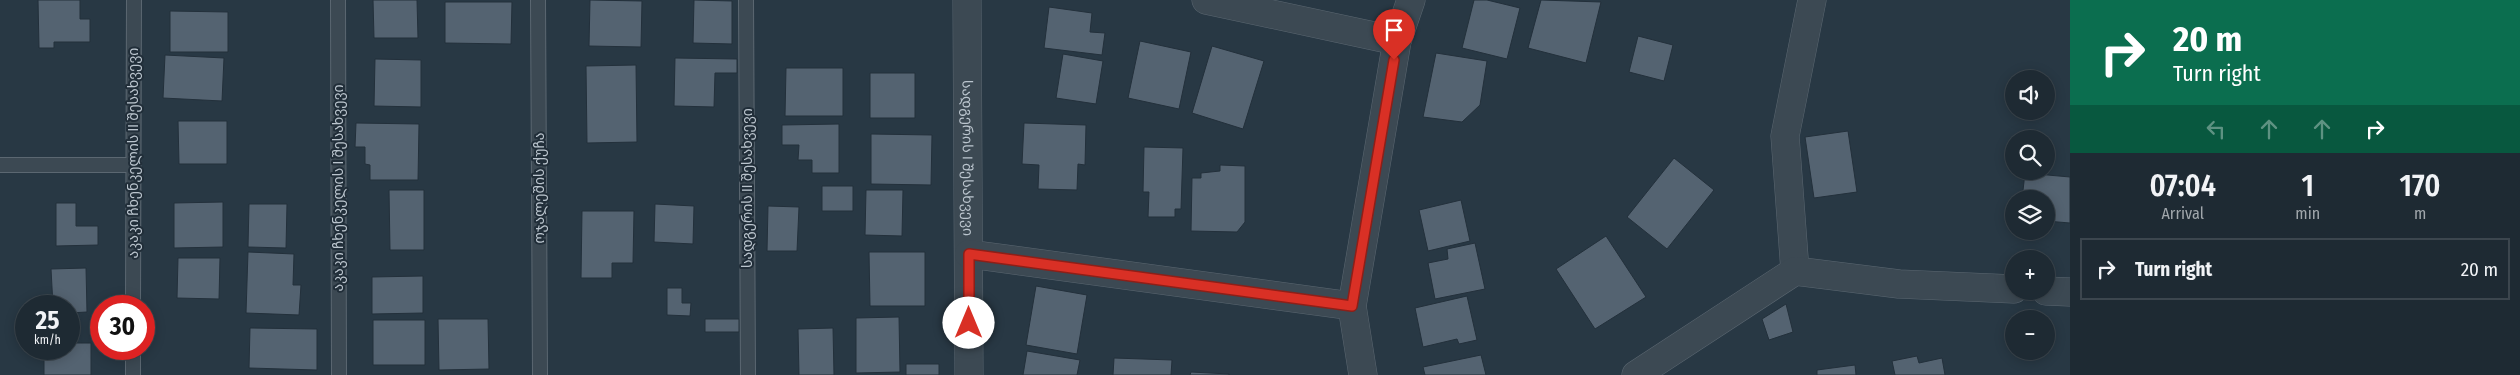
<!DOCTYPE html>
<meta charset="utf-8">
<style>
body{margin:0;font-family:"Fira Sans Condensed","Noto Sans Georgian",sans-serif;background:#2b363f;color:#f1f3f6;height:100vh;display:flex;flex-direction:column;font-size:19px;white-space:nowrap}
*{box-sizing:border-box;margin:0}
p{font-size:16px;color:#a1a7ac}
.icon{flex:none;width:28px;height:28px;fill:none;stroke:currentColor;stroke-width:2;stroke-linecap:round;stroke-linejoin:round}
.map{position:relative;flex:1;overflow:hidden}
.panel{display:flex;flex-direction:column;background:#1e2a33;width:450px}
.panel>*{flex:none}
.guide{background:#0b6e4f;color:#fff;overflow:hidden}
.tools{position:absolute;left:2005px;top:70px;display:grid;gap:10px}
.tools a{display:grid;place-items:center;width:50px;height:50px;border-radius:50%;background:#1e2a33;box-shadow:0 2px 12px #0003,0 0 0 1px #3c464e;font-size:25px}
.speed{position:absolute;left:15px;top:295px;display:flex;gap:10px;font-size:25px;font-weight:700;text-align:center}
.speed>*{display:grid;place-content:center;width:65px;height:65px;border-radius:50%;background:#1e2a33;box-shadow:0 2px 12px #0003,0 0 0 1px #3c464e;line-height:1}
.speed small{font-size:12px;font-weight:400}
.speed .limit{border:8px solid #d22;background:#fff;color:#111}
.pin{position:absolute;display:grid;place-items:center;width:42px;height:42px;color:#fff;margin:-51px -21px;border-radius:50% 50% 50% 0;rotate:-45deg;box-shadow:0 0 5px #0007}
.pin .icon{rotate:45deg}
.me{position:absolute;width:55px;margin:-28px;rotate:0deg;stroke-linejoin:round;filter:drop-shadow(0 0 4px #0008)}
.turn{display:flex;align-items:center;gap:18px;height:105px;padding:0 20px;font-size:22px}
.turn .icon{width:65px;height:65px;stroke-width:2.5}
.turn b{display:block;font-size:35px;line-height:42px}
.lanes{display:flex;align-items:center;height:48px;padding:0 20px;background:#0003;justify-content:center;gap:25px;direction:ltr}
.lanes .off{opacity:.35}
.eta{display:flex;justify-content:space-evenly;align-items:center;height:85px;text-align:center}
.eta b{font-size:30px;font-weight:600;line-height:35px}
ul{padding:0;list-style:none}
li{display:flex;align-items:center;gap:15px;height:62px;margin:0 10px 8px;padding:0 10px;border:2px solid #3c464e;border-radius:0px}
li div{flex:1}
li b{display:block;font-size:19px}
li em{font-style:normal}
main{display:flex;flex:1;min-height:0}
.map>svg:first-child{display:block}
.building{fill:#546371;stroke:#23303b}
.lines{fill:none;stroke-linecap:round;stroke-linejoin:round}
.service-casing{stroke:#5b6771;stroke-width:16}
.minor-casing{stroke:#5b6771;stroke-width:29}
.service{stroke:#3c4953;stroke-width:14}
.minor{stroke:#3c4953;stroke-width:28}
.route-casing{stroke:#8d1f18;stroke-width:12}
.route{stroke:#d93025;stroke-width:9}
.labels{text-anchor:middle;stroke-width:4;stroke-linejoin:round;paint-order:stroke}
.street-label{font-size:14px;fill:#bac4cd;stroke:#212e39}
</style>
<main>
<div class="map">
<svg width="2070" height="375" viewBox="0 0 2070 375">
<rect width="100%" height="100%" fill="#283844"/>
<path class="building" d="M38,0H80V19H90V42H54V48H39Z
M373,0H417L418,38H374Z
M590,0L642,1L641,47L589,46Z
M694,0L732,1V44L693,43Z
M1474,0H1487L1520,8L1507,59L1462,48Z
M1541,0L1601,2L1586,63L1528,48Z
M445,2H512L511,44L445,43Z
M1049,7L1092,13L1090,32L1105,33L1102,55L1044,48Z
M170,11L228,12V52H170Z
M1638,36L1673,45L1664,81L1629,72Z
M1140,41L1191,52L1179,109L1128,98Z
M1212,46L1264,61L1243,129L1192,113Z
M1436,53L1487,61L1480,105L1462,122L1423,117Z
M1063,54L1103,61L1096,104L1056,98Z
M165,55L224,58L222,101L163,98Z
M675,58L737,59V73H715L714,107L674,106Z
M375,59L421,60V107L374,106Z
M636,65L637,142L587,143L586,66Z
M786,68H843V116H785Z
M870,73H915V118H870Z
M178,121H227V164H179Z
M356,123L419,124L418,180H370V165L365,164V147H355Z
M1024,123L1086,125L1085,165L1078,164L1077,190L1038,189L1039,165L1022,164Z
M839,124V173H812V160H798L799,145H782V125Z
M1848,131L1857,192L1814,198L1805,137Z
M871,134L932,135L931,185L871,184Z
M1144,147L1183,148L1181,209H1175V217H1148L1149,192H1143Z
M1674,158L1714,190L1667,249L1627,217Z
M1220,165L1245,166V222L1237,232L1191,231L1192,178H1201V173L1220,171Z
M2025,173L2070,177V223L2046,221V199H2022Z
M822,186H853V211H822Z
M389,190H424V250H390Z
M866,190H903L902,236L865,235Z
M1461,200L1470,241L1428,251L1419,210Z
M223,202V247L174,248V203Z
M56,203H76V226H98V245L56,246Z
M249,204H287L286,248L248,247Z
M655,204L694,206L693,244L654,242Z
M768,206L799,207L797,251H767Z
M582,211H634L633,263H612V278H581Z
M1606,236L1646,297L1595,329L1556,269Z
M1475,243L1485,289L1435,299L1428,263L1448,259L1447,249Z
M248,252L294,254L293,285H301L299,315L246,313Z
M869,252H925V306H870Z
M178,258H220L219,299L177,298Z
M86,268L87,312L69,313V306H53L51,269Z
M423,276V313L372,314V277Z
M1036,286L1087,295L1077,354L1026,345Z
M667,288H682V303H691L690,316L667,315Z
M1467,296L1477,340L1459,344L1457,339L1423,347L1415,308Z
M1786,304L1793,332L1769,340L1762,319Z
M899,317L900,372L856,373V318Z
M438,319H488L489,369L439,370Z
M705,319H739V332H705Z
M373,320H425V365H373Z
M250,328L317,329V370L249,368Z
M833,328L834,375H799L798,329Z
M69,343H91V375H44V349H69Z
M1027,351L1080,360L1077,375H1023Z
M1481,355L1486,375H1425L1423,367Z
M1917,356L1919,363L1942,358L1945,375H1895L1892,361Z
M1114,358L1172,360L1171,375H1113Z
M906,364H939V375H906Z
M1855,365L1856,375H1817V370Z
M1191,372L1229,374V375H1190Z"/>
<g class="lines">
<g class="service-casing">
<path id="service" d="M338,0L339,375
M538,0L540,375
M746,0L748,375
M0,165H133
M133,306L134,0
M133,375V349"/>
</g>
<g class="minor-casing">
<g id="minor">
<path id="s1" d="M967,0L969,375"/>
<path d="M1206,0L1397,41"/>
<path d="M969,254L1352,306"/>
<path d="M1795,271L1785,136L1812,0"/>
<path d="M2046,291L2070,292"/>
<path d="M1363,375L1352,306L1397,41L1411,0"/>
<path d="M1636,375L1795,271L1899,284L2014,289"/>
</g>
</g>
<use href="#service" class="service"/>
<use href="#minor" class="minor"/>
</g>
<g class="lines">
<g class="route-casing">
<path id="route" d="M969,323V254L1352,306L1394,60"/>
</g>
<use href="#route" class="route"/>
</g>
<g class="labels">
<g class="street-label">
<text transform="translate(133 153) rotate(-90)" y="5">აკაკი ჩხენკელის II შესახვევი</text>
<text dy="5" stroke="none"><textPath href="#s1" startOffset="158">სადგერის I შესახვევი</textPath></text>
<text transform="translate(338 188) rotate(-90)" y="5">აკაკი ჩხენკელის I შესახვევი</text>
<text transform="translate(539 188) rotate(-90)" y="5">ოჯალეშის ქუჩა</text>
<text transform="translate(747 188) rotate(-90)" y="5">სადგერის II შესახვევი</text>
</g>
</g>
</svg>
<div class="tools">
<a><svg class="icon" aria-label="sound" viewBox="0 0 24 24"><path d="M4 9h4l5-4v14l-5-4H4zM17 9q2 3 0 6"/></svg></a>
<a><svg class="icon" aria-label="search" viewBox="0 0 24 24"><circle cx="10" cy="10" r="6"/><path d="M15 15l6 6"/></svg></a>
<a><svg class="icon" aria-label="layers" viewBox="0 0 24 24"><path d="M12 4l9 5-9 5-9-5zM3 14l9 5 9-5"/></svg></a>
<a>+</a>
<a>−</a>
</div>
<div class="speed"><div>25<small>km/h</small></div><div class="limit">30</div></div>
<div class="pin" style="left:1394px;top:60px;background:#d93025"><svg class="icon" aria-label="arrive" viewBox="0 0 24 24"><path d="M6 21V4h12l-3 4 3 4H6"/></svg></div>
<svg class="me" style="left:969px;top:323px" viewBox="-20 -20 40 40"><circle r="19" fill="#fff"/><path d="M0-13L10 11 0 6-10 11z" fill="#d93025"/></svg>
</div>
<section class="panel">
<div class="guide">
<div class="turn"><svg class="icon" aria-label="right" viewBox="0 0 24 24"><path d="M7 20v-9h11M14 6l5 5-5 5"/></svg><div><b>20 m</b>Turn right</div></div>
<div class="lanes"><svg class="icon off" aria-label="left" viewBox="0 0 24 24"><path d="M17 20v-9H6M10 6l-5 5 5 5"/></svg><svg class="icon off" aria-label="ahead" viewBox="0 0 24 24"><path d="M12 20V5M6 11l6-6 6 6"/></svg><svg class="icon off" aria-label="ahead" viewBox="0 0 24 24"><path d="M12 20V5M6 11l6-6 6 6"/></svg><svg class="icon" aria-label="right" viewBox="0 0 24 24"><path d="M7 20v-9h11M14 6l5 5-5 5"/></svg></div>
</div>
<div class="eta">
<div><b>07:04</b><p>Arrival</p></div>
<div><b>1</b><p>min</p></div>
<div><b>170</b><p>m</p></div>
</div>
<ul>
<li><svg class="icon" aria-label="right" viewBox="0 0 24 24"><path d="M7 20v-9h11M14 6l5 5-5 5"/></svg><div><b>Turn right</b></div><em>20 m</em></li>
</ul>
</section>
</main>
